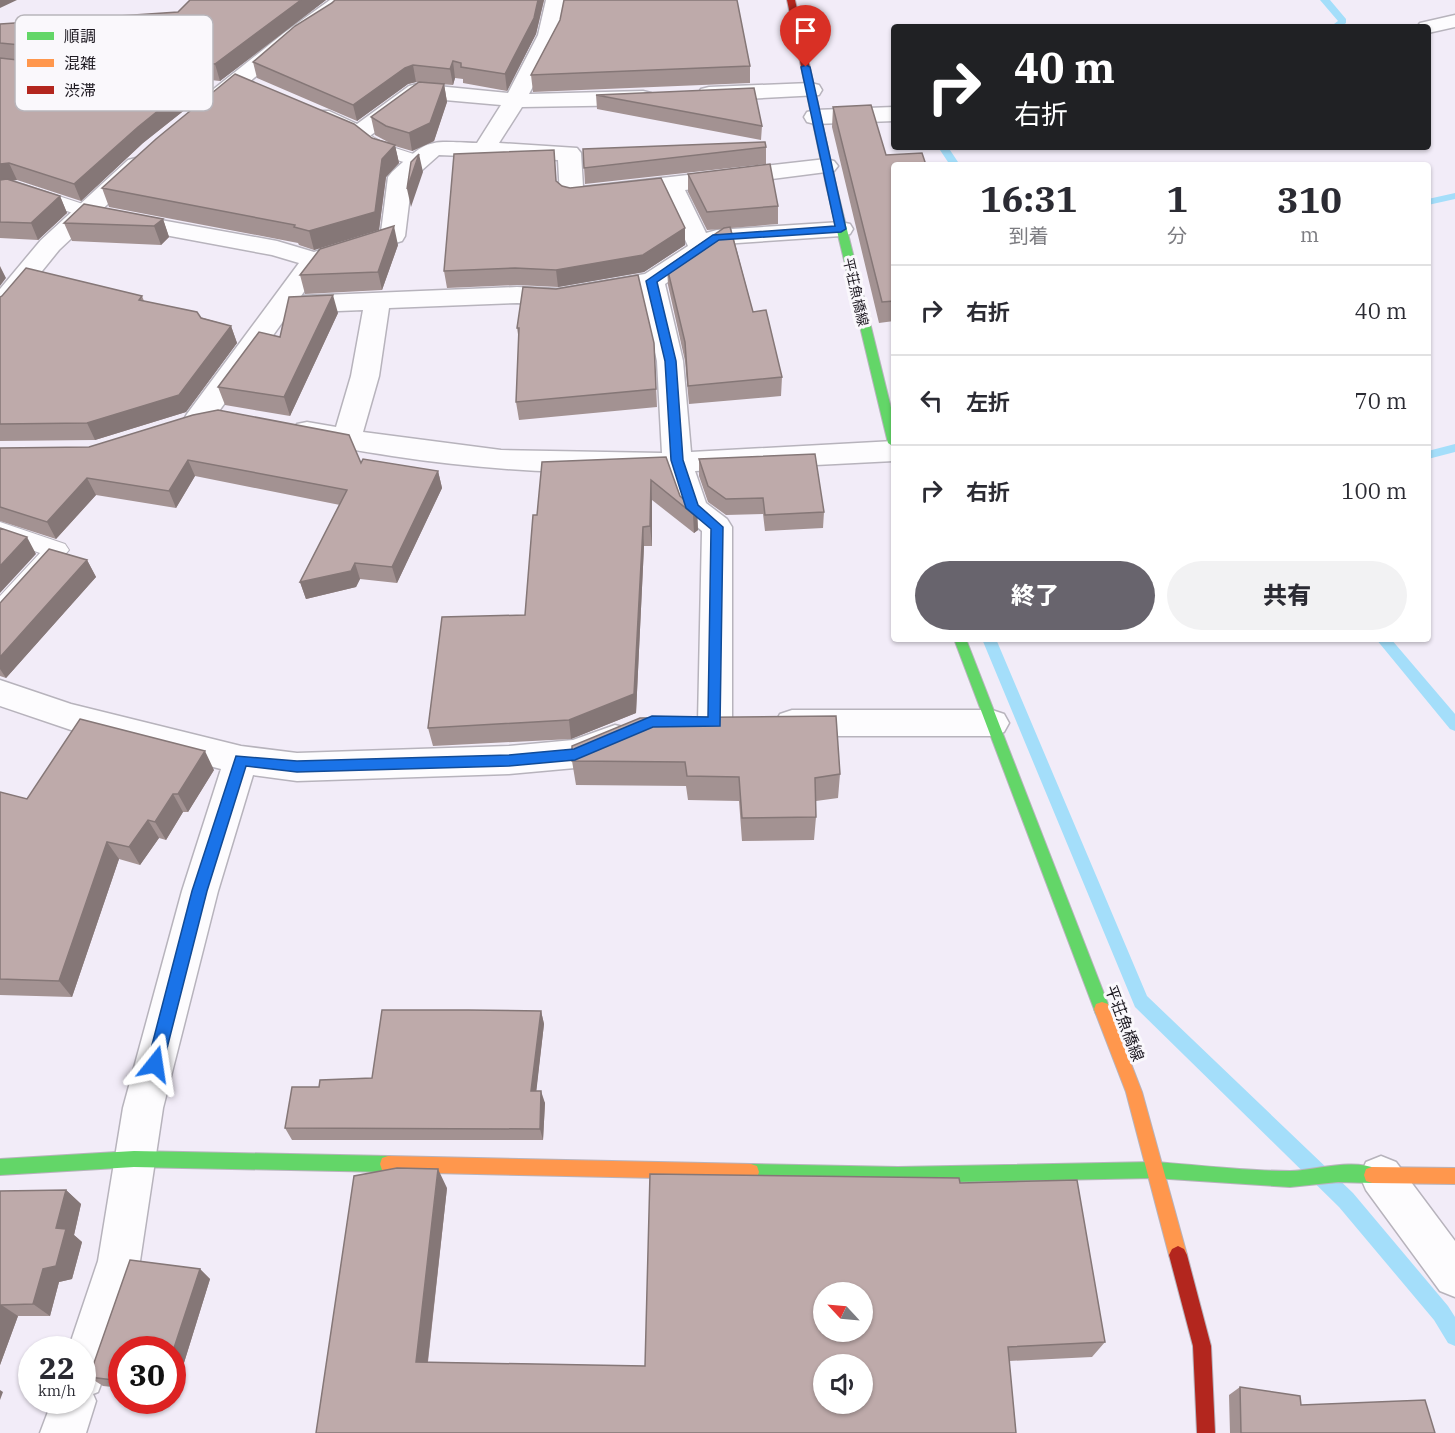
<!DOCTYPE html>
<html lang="ja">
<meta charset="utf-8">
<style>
body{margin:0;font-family:"IBM Plex Serif","Noto Sans JP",serif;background:#f2f2f3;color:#2b2b33;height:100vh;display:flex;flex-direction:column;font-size:22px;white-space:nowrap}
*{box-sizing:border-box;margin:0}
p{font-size:20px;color:#7c7c81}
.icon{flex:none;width:33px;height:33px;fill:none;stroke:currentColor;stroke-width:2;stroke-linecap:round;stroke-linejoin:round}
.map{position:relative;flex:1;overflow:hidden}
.drawer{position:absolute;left:891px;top:162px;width:540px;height:480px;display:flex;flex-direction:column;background:#fff;border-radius:6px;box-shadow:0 2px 4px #0004}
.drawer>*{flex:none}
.banner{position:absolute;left:891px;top:24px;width:540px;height:126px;border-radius:6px;box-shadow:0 2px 4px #0004;background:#202124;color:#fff;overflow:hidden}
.needle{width:39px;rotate:296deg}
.controls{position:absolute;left:813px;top:1282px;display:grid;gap:12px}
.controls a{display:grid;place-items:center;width:60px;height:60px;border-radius:50%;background:#fff;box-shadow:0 2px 4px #0004;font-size:30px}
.speed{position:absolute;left:18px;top:1336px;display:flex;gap:12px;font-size:30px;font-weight:700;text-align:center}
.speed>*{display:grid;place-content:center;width:78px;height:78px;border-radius:50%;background:#fff;box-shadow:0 2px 4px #0004;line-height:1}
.speed small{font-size:15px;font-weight:400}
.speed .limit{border:9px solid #d22;background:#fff;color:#111}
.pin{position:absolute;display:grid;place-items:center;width:51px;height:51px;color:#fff;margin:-62px -26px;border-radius:50% 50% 50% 0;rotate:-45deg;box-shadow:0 0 6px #0007}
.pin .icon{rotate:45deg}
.me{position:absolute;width:66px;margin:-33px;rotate:15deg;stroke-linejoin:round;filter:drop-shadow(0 0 4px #0008)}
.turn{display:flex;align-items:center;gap:21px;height:126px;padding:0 24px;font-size:27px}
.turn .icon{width:78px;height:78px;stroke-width:2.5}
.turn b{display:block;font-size:42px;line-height:51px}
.eta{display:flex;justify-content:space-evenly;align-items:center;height:102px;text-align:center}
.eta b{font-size:36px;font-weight:800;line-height:42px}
.action{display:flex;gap:12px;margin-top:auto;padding:12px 24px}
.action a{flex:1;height:69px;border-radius:36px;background:#68646d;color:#fff;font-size:24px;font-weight:800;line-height:69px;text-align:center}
.action a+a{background:#f2f2f3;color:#2b2b33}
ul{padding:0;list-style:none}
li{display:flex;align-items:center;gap:18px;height:90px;padding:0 24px;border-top:2px solid #e1e1e2}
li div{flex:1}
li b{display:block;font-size:22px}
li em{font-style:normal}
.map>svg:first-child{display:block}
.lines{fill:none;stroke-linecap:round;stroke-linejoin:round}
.stream{fill:#a4defa;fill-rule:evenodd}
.lane-casing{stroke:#b7b3bc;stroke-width:2}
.street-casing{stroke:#b7b3bc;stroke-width:3}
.fast-casing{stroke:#b7b3bc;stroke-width:2}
.slow-casing{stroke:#b7b3bc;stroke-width:2}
.jam-casing{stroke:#b7b3bc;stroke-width:2}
.lane{fill:#fdfcfe;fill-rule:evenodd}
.street{fill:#fdfcfe;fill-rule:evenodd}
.fast{fill:#63d668;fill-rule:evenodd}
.slow{fill:#ff974d;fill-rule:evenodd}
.jam{fill:#b3261e;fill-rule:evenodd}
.wall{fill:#a39292}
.shaded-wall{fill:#857777}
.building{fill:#beaaaa;stroke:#857777;stroke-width:1.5;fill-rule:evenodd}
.route{fill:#1a73e8;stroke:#114b97;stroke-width:1.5}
.labels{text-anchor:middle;stroke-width:6;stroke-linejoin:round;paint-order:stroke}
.far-street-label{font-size:14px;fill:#1e1a22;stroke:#faf8fc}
.street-label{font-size:16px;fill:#1e1a22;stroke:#faf8fc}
.key{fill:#faf8fc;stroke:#b8b5bb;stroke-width:1.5}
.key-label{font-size:16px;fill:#1e1a22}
</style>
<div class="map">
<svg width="1455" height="1433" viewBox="0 0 1455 1433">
<rect width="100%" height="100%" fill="#f2ecf8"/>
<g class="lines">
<path class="stream" d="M1320,0H1330L1346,19V23L1341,27H1330L1338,21Z
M938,147H948L960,165H950Z
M1455,193V199L1428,205V199Z
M1455,444V452L1428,459V451Z
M982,639H996L1147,996L1353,1193L1448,1306L1455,1317V1346L1448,1343L1434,1320L1339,1207L1135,1007Z
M1376,639H1391L1455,714V731L1450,729Z"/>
<g class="lane-casing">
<path id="lane" d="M366,133L389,146L423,157L426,161L417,166L377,154L357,138Z
M16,182L92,207L94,211L85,217L15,194L0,196V184Z
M0,522L65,544L69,550L9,618L0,621V596L40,553L0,539Z"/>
</g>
<g class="street-casing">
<path id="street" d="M330,0H352L334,18L298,41L216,110H200L197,105L200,100L284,33Z
M546,0H566L560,35L529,94L643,91L651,93L654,98L651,103L643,105L522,107L499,143L577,148L581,153L583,187L826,159L834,161L838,166L834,171L685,190L706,233L717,230L841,222L850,224L853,229L850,234L841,236L723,244L665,284L683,361L691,452L894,441V461L695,471L706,503L727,519L732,527V722L727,731L715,735L703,731L698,722L702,531L683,515L667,472C574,475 483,470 392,456C360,451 328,446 297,438L293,431L297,424L307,422L336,427L351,376L363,310L289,313L207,428L197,430L187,428L183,421L187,414L299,263L272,255L122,227L113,225L110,220L113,215L122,213L277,241L314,252L381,232L388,177L392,172C429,138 427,141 477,143L501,105L422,98L367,138H351L313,121L310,116L313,111H329L357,124L409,86L417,84L508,93L538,35ZM439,155L558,160L560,196L564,201L572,203L663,192L688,246L645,274L558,289L517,287L301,296L323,265L402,241L405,236L412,179ZM641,291L657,361L662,453L501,450L363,432L379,376L389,308L517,303L558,305Z
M1455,15V27L1428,33V27H1417L1420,23Z
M811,83L819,85L822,90L819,95L709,101L701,99L698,94L701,89L709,87Z
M894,107V121L815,124L807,122L804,117L807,112L815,110Z
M136,158L144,160L148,165L144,170L59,250L9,312L0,314V289L41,240L128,160Z
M0,680L71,704L241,746L297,753L509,746L573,740L615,725L627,728L632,738L627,748L575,768L509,774L297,781L253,775L218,891L163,1108L140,1261L104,1376L98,1392L93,1394L96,1401L86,1433H40L52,1401H82V1350H68L98,1261L123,1108L182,891L221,769L71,730L0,706Z
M792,710H992L1004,714L1009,723L1004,732L992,736H792L780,732L775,723L780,714Z
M1381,1156L1396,1162L1455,1241V1297L1440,1291L1366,1190L1360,1176L1366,1162Z"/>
</g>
<g class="fast-casing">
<path id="fast" d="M831,182L836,185L894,420V447L888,443L826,185Z
M954,639H966L1110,1009L1108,1014L1102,1016L1096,1014L1094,1009Z
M134,1151L388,1156L394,1158L396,1164L394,1170L388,1172L134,1167L0,1175V1159Z
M1154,1162C1199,1165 1245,1171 1290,1171C1317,1170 1351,1158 1378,1169L1380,1175L1378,1181L1372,1183L1338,1182L1290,1187L1154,1178L898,1183L751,1180L745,1178L743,1172L745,1166L751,1164L898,1167Z"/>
</g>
<g class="slow-casing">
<path id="slow" d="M1102,1002L1108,1004L1110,1009L1142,1092L1187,1255L1184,1261L1178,1264L1172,1261L1169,1255L1126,1092L1094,1009L1096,1004Z
M388,1156L751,1164L757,1166L759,1172L757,1178L751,1180L388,1172L382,1170L380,1164L382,1158Z
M1372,1167L1455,1168V1184L1372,1183L1366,1181L1364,1175L1366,1169Z"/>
</g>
<g class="jam-casing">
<path id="jam" d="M787,0H795L836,185L831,188L826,185Z
M1178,1246L1184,1249L1187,1255L1211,1346L1215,1433H1197L1193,1346L1169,1255L1172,1249Z"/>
</g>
<use href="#lane" class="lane"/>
<use href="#street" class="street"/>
<use href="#fast" class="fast"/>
<use href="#slow" class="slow"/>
<use href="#jam" class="jam"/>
</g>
<path class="wall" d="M190,0H326L220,81L7,59L201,97L143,143L81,201L17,180L11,181L60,196L67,213L38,240L0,238V24L178,12Z
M335,0H544L536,34L507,91L463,83V79L455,78L453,85L416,82L408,84L357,121L257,78L253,62Z
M560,20L750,66V83L533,92L531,75Z
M444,84L447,102L434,141L412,151L395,146L399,163L386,177L379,230L314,250L299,245L298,243L109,207L102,188L372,138L388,142L375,135L371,117Z
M596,95L762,126L761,140L597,109Z
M833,107L886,155L894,165V321L879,323L832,127Z
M766,147V164L585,184L583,149Z
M688,174L778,206V224L731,228L753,312L782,377L781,396L689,404L685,361L668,285L667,267L722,229L707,230L688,192Z
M557,181L562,186L685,245L644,272L558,287L517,285L447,288L444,271Z
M163,219L169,237L161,245L72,241L64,223Z
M398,245L382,290L305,294L300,275Z
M142,296L144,301L231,326L237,343L186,412L95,440L0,441V297Z
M338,313L290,416L225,405L218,387L280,337Z
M517,328L654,343L657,407L519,420L516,402L519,341Z
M0,448L361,463L438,471L442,488L397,583L360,579L356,587L306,599L300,582L340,505L195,476L176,508L96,495L56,539L0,521Z
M666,457L680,496L697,511L698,530L694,533L652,500V546H644L636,713L571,739L433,746L428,728L525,615L537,515Z
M699,459L824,512L823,528L765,531L763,514L726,515L708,502L699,476Z
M87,560L96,577L6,678L0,676V603Z
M572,746L840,774L838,798L816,801V817L814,840L742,841L739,801L688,800L686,786L576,785L572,761Z
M214,770L188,812H183L166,840L159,838L140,865L119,859L72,997L0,995V792L27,799Z
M541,1011L544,1024L536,1091L545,1103L543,1140H292L285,1128L319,1087L372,1078Z
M960,1183L1105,1342L1092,1357L1009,1361L316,1433L447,1188L428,1362L645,1366Z
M66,1190L81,1204L74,1235L82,1242L72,1279L59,1282L50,1316H18L0,1365V1191Z
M130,1260L200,1269L210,1279L174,1395L172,1394V1350H122V1388L103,1386L89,1377Z
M1240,1387L1301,1405L1435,1433H1230L1229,1395Z"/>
<path class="shaded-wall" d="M0,0H17L0,8Z
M301,0H326L220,81L215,64Z
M538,0H544L536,34L507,91L505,74Z
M453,61L455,78L453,85L450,69Z
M413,65L416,82L408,84L357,121L353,105L405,68Z
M196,80L201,97L143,143L81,201L74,184L138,127Z
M444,84L447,102L434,141L412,151L409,133Z
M395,145L399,163L386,177L379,230L314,250L309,231Z
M419,154L423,172L411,207L407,189Z
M9,163L17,180L0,182V164Z
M60,196L67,213L38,240L31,223Z
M163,219L169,237L161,245L154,226Z
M394,226L398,245L382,290L378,272Z
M685,228V245L644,272L558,287L556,270Z
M0,266L6,278L0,286Z
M333,295L338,313L290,416L284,397Z
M231,326L237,343L186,412L95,440L87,423Z
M188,460L195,476L176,508L169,491Z
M438,471L442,488L397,583L392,567Z
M87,478L96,495L56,539L47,522Z
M651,480L652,500V546L650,526Z
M697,511L698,530L694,533L693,514Z
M643,527L644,546L636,713L571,739L569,720Z
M27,537L36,554L0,593V566Z
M87,560L96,577L6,678L0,669V657Z
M355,563L360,579L356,587L306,599L300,582Z
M205,751L214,770L188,812L178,794Z
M173,794L183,812L166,840L155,822Z
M148,820L159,838L140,865L129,847Z
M107,842L119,859L72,997L59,981Z
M541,1011L544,1024L535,1103L531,1091Z
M541,1091L545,1103L543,1140L540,1129Z
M438,1169L447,1188L426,1376L416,1362Z
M66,1190L81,1204L74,1235L82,1242L72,1279L59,1282L50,1316L33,1304L43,1269L56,1228Z
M200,1269L210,1279L174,1395L172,1393V1354Z
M0,1304L18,1316L0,1365Z
M0,1390L3,1392L0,1400Z"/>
<path class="building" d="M190,0H301L215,64L0,43V24L178,12Z
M335,0H538L534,18L505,74L461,67V63L453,61L450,69L413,65L405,68L353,105L253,62L295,26L332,3Z
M564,0H737L750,66L531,75L560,20Z
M0,58L196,80L138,127L74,184L9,163L0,164Z
M235,74L354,124L372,138L395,145L382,159L375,212L309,231L294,227L295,225L102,188L156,139Z
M419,82L444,84L430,123L409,133L386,126L371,117Z
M754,88L762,126L596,95Z
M871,105L886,155L922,153L926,165H894V301L882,302L833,107Z
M765,142L766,147L584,168L583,149Z
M554,150L556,181L562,186L570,188L661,178L685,228L643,255L556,270L515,268L444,271L454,154Z
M419,154L407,189L411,162Z
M770,164L778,206L707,212L688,174Z
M7,179L60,196L31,223L0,222V180Z
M84,204L163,219L154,226L64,223Z
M394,226L378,272L300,275L320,249Z
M730,227L753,312L766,310L782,377L688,386L685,342L667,267L724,228Z
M26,268L142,296L139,300L197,312L201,318L231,326L179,395L87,423L0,424V297L2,296Z
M638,275L654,343L656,389L516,402L519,328H517L523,287L556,289Z
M333,295L284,397L218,387L259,332L280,337L289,297Z
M218,410L349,435L361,463L363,459L438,471L392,567L355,563L351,571L300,582L347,490L188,460L169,491L87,478L47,522L0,507V448L89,447L193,415Z
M815,454L824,512L765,515L763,498L726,499L708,486L699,459Z
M666,457L680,496L697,511L693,514L651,480L650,526L643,527L634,694L569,720L428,728L442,617L525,615L533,515H537L542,462Z
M0,528L27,537L0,566Z
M49,549L87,560L0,657V603Z
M836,716L840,774L815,778L816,817L742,818L739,777L687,776L685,762L572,761V746L640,718Z
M80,719L205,751L178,794H173L155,822L148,820L129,847L107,842L59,981L0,979V792L27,799Z
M382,1010H468L541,1011L531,1091H541L540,1129L285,1128L292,1087H319L320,1080L372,1078Z
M397,1168L438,1169L416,1362L645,1366L650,1174L959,1178L960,1183L1077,1180L1105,1342L1008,1347L1016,1433H316L354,1176ZM824,1293H862V1332H824ZM824,1365H862V1404H824Z
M66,1190L56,1228L66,1229L56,1266L43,1269L33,1304L0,1305V1191Z
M130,1260L200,1269L172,1354V1350H122V1381L89,1377Z
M1240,1387L1300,1396L1301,1405L1425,1400L1435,1433H1241Z"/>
<path class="route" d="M806,65L810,67L846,229L841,232L719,240L657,282L676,361L683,460L698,505L723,527L720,726L653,727L575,760L509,766L297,772L246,766L207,891L163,1064L160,1070L155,1072L149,1070L147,1064L192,891L236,756L297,761L509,755L574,749L652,716L708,717L711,529L686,508L671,460L665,361L646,281L713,235L835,226L801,67Z"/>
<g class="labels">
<g class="far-street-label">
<text transform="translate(856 292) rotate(77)" y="5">平荘魚橋線</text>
</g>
<g class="street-label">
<text transform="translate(1125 1023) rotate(69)" y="6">平荘魚橋線</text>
</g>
</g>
<rect x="15" y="15" width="198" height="96" rx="9" class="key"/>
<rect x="27" y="32" width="27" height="8" fill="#63d668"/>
<rect x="27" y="59" width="27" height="8" fill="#ff974d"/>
<rect x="27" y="86" width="27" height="8" fill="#b3261e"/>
<g class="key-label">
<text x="64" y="42">順調</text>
<text x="64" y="69">混雑</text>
<text x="64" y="96">渋滞</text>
</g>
</svg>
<div class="controls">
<a><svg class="needle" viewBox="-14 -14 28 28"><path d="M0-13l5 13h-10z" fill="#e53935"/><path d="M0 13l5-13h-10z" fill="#7c7c81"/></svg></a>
<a><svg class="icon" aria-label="sound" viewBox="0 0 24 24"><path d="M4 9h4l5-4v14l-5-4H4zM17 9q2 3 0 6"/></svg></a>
</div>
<div class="speed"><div>22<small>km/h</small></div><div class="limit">30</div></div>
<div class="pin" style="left:806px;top:67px;background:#d93025"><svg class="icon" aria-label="arrive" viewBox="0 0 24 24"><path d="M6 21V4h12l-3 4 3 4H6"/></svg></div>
<svg class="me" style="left:155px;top:1064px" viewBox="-20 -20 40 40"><path d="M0-17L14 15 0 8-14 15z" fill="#1a73e8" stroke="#fff" stroke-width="4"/></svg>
<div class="banner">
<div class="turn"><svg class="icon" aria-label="right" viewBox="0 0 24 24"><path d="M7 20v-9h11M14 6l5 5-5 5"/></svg><div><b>40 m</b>右折</div></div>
</div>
<section class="drawer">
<div class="eta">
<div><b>16:31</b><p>到着</p></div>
<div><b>1</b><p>分</p></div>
<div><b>310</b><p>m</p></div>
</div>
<ul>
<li><svg class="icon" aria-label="right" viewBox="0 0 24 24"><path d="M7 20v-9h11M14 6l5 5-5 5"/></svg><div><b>右折</b></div><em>40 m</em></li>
<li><svg class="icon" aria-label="left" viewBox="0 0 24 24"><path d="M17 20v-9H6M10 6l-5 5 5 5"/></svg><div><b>左折</b></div><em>70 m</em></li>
<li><svg class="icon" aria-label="right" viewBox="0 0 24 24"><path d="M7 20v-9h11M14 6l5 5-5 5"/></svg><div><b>右折</b></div><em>100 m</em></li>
</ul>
<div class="action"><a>終了</a><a>共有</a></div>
</section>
</div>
